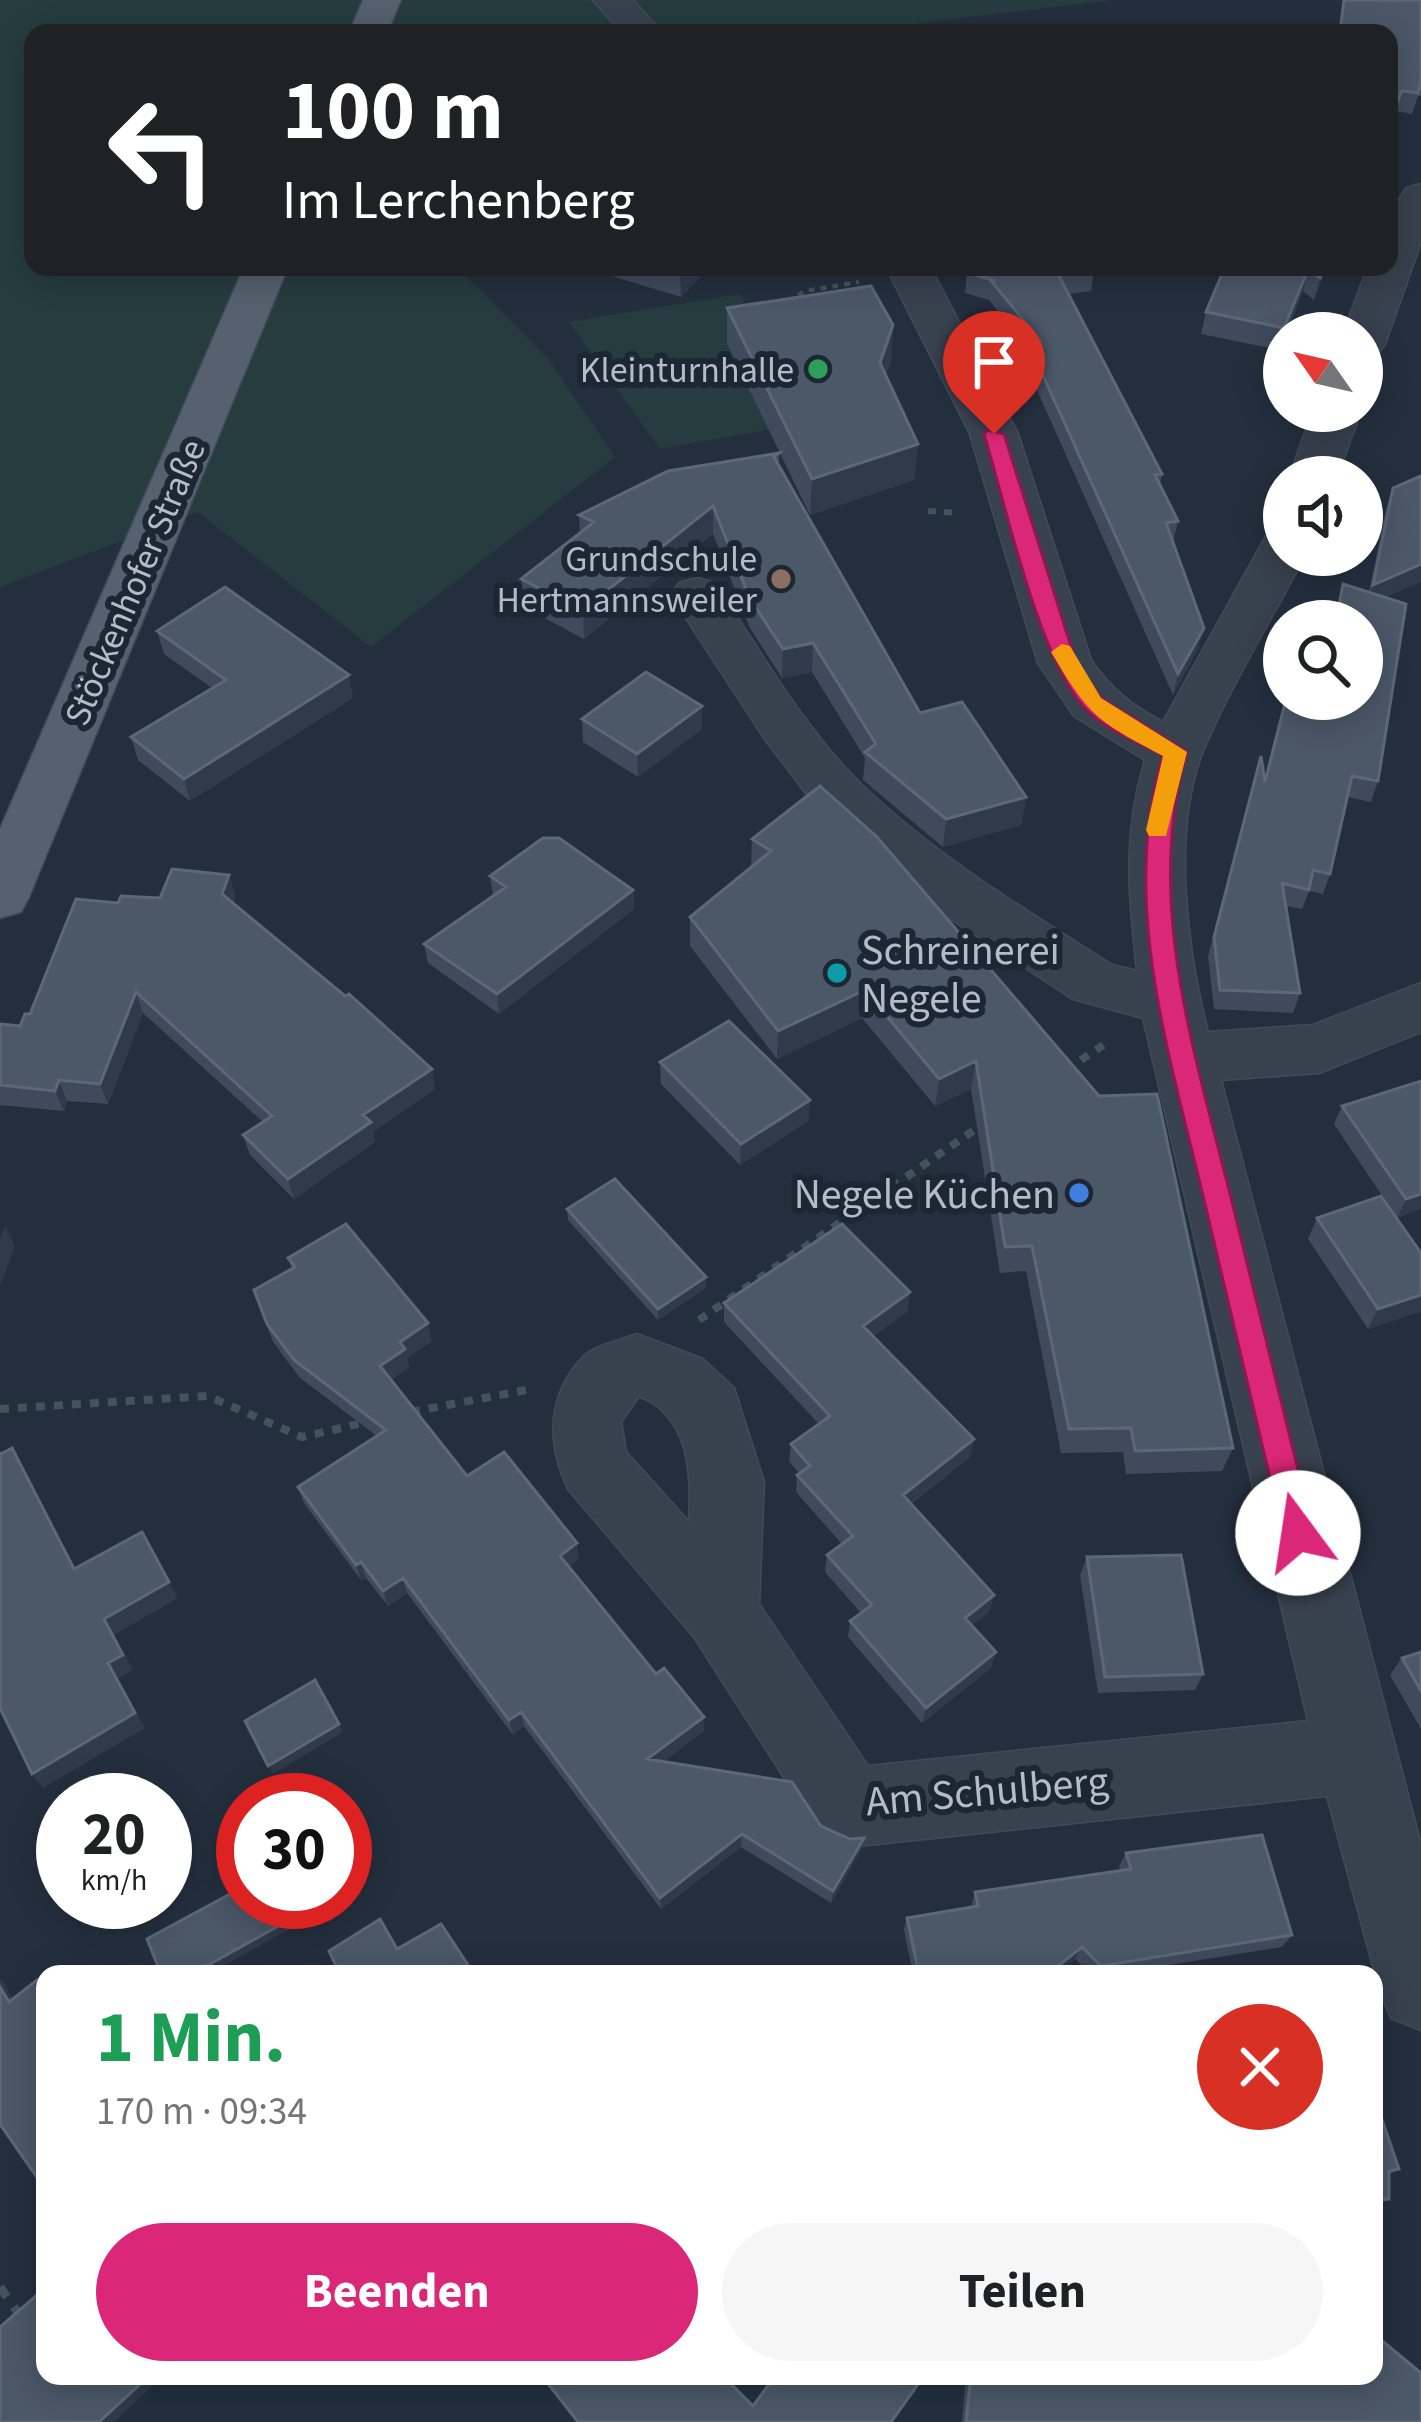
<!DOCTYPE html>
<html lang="de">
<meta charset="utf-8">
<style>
body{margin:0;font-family:"Source Sans 3",sans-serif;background:#f6f6f6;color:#202124;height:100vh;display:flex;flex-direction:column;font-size:45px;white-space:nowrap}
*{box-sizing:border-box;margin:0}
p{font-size:39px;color:#757577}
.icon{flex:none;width:66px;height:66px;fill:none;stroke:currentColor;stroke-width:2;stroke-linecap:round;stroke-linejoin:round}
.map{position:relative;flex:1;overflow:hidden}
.drawer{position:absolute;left:36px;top:1965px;width:1347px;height:420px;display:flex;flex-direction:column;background:#fff;border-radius:24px;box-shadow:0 6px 30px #0003}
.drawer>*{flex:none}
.top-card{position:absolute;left:24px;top:24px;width:1374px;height:252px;border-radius:24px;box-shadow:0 6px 30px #0003;background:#202124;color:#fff;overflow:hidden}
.needle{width:78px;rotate:304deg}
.buttons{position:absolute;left:1263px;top:312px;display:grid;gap:24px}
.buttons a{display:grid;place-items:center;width:120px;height:120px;border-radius:50%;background:#fff;box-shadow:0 6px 30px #0003;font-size:60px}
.speed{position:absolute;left:36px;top:1773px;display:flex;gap:24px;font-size:60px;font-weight:700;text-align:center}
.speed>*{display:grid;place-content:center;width:156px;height:156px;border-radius:50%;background:#fff;box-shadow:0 6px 30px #0003;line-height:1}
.speed small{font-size:30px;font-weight:400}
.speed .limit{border:18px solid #d22;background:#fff;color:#111}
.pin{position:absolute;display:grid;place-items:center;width:102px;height:102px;color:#fff;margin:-123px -51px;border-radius:50% 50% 50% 0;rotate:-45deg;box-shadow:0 0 12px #0007}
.pin .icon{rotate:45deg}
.me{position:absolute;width:132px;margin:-66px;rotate:346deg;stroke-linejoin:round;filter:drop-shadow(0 0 9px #0008)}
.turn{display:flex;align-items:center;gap:42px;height:252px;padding:0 60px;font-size:54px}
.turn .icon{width:156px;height:156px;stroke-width:2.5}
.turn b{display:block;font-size:84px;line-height:102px}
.round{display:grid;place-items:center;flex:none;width:126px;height:126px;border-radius:63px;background:#f6f6f6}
.overview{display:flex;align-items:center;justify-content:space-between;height:204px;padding:0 60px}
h1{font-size:72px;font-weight:700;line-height:90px;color:#1e9e55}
.button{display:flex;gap:24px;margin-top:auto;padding:24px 60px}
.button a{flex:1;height:138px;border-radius:72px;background:#db2777;color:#fff;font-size:48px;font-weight:700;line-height:138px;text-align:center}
.button a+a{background:#f6f6f6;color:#202124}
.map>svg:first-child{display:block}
.green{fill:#263c3f}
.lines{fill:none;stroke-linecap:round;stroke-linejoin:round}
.minor-casing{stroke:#414a57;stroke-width:3}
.major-casing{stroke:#414a57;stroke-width:3}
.path-far3{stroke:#3f5557;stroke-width:4.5;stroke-dasharray:6 6;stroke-linecap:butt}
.path-far2{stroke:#3f5557;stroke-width:6;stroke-dasharray:8 8;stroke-linecap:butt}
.path-far1{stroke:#3f5557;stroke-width:8;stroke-dasharray:9 9;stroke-linecap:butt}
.path{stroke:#3f5557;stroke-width:9;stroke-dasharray:12 12;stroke-linecap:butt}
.minor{fill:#38414e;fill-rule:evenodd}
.major{fill:#56606e;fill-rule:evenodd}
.wall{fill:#3f4b5c}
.shaded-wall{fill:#2f3b4b}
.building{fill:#4b5868;stroke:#5c6777;stroke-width:3}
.route{fill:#db2777;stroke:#8e194d;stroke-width:3}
.slow{fill:#f59e0b}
.leisure-dot{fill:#2e9e5b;stroke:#1d2633;stroke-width:4.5}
.education-dot{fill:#8d6e63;stroke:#1d2633;stroke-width:4.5}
.culture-dot{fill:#0f9aa8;stroke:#1d2633;stroke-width:4.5}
.shop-dot{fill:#3f7fe0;stroke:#1d2633;stroke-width:4.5}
.labels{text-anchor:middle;stroke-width:12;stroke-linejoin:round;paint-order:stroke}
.far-poi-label{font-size:36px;fill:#b4bcc9;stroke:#1d2633;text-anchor:end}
.far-street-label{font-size:36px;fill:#b4bcc9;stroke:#1d2633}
.poi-label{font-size:42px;fill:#b4bcc9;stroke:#1d2633;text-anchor:start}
.street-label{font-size:42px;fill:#b4bcc9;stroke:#1d2633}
</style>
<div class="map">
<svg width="1421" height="2422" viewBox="0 0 1421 2422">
<rect width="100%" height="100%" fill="#242f3e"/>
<path class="green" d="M0,0H1113L904,25L887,33H33V267H457L549,360L615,457L371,647L198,512L0,587Z
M740,294L763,338L727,344L769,430L660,449L569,322Z"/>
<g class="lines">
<g class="minor-casing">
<path id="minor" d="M593,0H633L662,33H622Z
M1421,184V242L1385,344L1378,354L1362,358V333H1343L1368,267H1389V217L1406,188Z
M886,267H930L1018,434L1091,660C1111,689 1132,706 1163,722L1266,536L1284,531V555H1305C1272,619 1231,684 1203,751C1171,831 1187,951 1208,1032L1313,1025L1421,983V1032L1319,1073L1221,1080L1421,1845V2030L1391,2018L1379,1988L1327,1796L849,1847L821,1835L694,1637L568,1489C547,1443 546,1395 584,1356C596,1345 622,1340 637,1334L703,1359L734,1388L764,1482L759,1604L868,1766L1308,1721L1143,1018L1073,999L907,890L818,809L764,738L671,595L679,583L697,578L715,583C760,650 802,726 860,783C935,856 1024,909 1112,965L1137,971C1129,891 1122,838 1145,760L1074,716L1038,663L970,434ZM639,1396C690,1416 692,1474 689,1522L626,1452L621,1422Z
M1313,411H1361L1337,477H1289Z"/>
</g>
<g class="major-casing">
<path id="major" d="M363,0H401L387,33H349Z
M244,267H288L29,897L21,912L0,918V829Z"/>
</g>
<path class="path-far3" d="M788,302L805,291L859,282"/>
<path class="path-far2" d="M928,511L958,513"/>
<path class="path-far1" d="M1066,1070L1108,1042
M699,1320L983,1124
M0,1409L208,1396L302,1437L367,1422
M411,1412L526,1390"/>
<path class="path" d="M0,2287L23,2320"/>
<use href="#minor" class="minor"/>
<use href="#major" class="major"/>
</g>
<path class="wall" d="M1343,0H1421V96H1418L1412,114L1396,111L1389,129V33H1338Z
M604,267H710L681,297L605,274Z
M1225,267H1327L1314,300L1303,291L1279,350L1201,334L1206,312Z
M1094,270L1091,291L1068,294L1162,474L1160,485L1178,521L1173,543L1198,649L1173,695L1024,361L1026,347L989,300L965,293L967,272Z
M727,308L891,360L886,375L918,444L914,480L810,515L727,344Z
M779,453V467L920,713L1026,797L1021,825L943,847L863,780L865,758L812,672L782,678L750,628L713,534L584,639L524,607L521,579L580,533L579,515Z
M1393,488L1385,597L1378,781L1371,802L1347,797L1330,874L1323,894L1309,891L1302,909L1286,906L1300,993L1293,1013L1214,1009L1208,956L1255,776L1265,779L1362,699V621H1333L1343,584L1369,592L1386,509Z
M157,631L353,698L190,801L138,760L131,737L212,688L164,654Z
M582,719L702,729L638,777L583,742Z
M820,786L1233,1448L1222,1471L1126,1474L1123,1452L1061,1453L1026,1271L1000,1273L971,1089L935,1106L862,1018L777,1059L690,946V917L751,867L752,839Z
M229,875L235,896L233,903L435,1089L373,1132L375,1142L294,1199L250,1155L243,1135L263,1122L143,1013L108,1104L67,1101L64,1111L0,1105V1024L20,1026L118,903L160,898Z
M490,876L633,890L634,909L499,1014L428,963L424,944L493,896Z
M660,1062L810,1100L808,1121L740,1165L661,1084Z
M1421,1081V1208L1397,1218L1334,1124L1342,1106Z
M567,1209L706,1288L658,1320L568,1220Z
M1317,1218L1421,1253V1311L1368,1329L1308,1239Z
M288,1258L432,1341L407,1358L409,1367L391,1380L467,1476L579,1559L569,1567L656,1674L704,1717V1731L663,1762L850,1839L864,1838L861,1850L831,1903L741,1847L661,1909L524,1726L513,1735L407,1593L388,1606L366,1578L361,1580L304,1503L298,1487L377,1436L300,1378L273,1342L254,1290L292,1269Z
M910,1292L907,1312L873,1336L970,1457L911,1504L994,1595L989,1612L972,1625L991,1668L922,1723L848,1637L850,1621L861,1613L825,1572L827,1555L842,1544L796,1492L797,1475L799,1473L789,1461L791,1444L819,1424L724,1322V1303Z
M1087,1557L1203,1674L1195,1690L1098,1693L1080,1575Z
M1421,1652V1729L1390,1675L1402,1658Z
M1126,1853L1292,1935L1282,1947L1113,1974H1091L1075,1959L1057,1974H913L904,1930L907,1918L971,1908L975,1892L1120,1870L1119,1866Z
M1374,2096L1399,2169L1389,2175V2199L1374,2207Z
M966,2376H1374L1421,2422H962Z"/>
<path class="shaded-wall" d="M680,267H710L681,297Z
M1324,267H1327L1314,300L1320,278Z
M1308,270L1303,291L1284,333L1279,350L1284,328Z
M893,325L891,360L877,399L880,363Z
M918,444L914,480L810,515L812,479Z
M713,506V534L584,639L583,610Z
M1421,564V582L1366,606L1373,585Z
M1204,628L1198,649L1173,695L1178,674Z
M813,643L812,672L782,678L783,649Z
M349,675L353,698L190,801L184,779Z
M702,706V729L638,777L637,754Z
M1026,797L1021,825L943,847L946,819Z
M229,875L235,896L228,915L222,894Z
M633,890L634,909L499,1014L497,994Z
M865,990L862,1018L777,1059L778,1031Z
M136,992L143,1013L108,1104L100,1084Z
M976,1061L971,1089L935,1106L939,1079Z
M432,1069L435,1089L373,1132L375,1142L294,1199L288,1179L363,1115Z
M59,1080L67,1101L64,1111L55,1091Z
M810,1100L808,1121L740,1165L741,1144Z
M1421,1194V1208L1397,1218L1406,1199Z
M5,1226L15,1246L0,1286V1238Z
M706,1277V1288L658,1320V1309Z
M910,1292L907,1312L861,1345L863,1326Z
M1421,1295V1311L1368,1329L1378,1309Z
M428,1323L432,1341L407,1358L409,1367L385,1384L380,1366L400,1342Z
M974,1439L970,1457L900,1512L903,1495Z
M12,1448L22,1466L85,1586L74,1569Z
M577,1543L579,1559L562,1572L560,1556Z
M361,1562L366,1578L361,1580L356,1565Z
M403,1578L407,1593L388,1606L383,1591Z
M169,1582L178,1598L114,1635L133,1670L118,1678L145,1728L43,1788L32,1774L108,1663L104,1619Z
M994,1595L989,1612L961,1634L965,1618Z
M996,1652L991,1668L922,1723L926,1708Z
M521,1712L524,1726L513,1735L509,1720Z
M704,1717V1731L648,1773L647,1759Z
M339,1724L343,1732L273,1774L268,1766Z
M742,1834L741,1847L661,1909L660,1898Z
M864,1838L861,1850L831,1903L833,1891Z
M319,1902L324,1910L209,1974H192Z
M1082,1947L1075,1959L1057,1974H1048Z
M0,1978L21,2011L9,2002L0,1987Z
M149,2376H163L114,2422H99Z"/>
<path class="building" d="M1344,0H1421V83L1418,93L1402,91L1389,122V33H1340Z
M971,267H1093L1094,270L1058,274L1162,474L1155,475L1178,521L1166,523L1204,628L1178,674L1027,340L1039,339L991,281H995L967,272Z
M1225,267H1324L1320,278L1308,270L1284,328L1206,312Z
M871,286L893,325L880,363L918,444L812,479L727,308Z
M779,453L774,457L920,713L962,702L1026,797L946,819L865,752L876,744L813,643L783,649L750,599L713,506L583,610L521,579L594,522L579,515L668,471Z
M1421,476V564L1373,585L1393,488Z
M1343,584L1406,604L1378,781L1352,776L1330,874L1313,870L1309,890L1282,883L1300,993L1220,990L1214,937L1261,756L1265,782L1286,699H1362V621H1336Z
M225,587L349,675L184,779L131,737L226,680L157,631Z
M646,672L702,706L637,754L582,719Z
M820,786L877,837L1099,1096L1157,1094L1233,1448L1135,1451L1131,1428L1069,1429L1032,1246L1005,1247L976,1061L939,1079L865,990L778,1031L690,917L771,851L752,839Z
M543,838H559L633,890L497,994L424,944L506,887L490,876Z
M172,869L229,875L222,894L345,996L349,994L432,1069L363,1115L371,1122L288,1179L243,1135L272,1116L136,992L100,1084L59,1080L55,1091L0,1085V1024L20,1026L25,1014H30L76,899L118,903L121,896L160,898Z
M729,1021L810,1100L741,1144L660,1062Z
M1421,1081V1194L1406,1199L1342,1106Z
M615,1179L706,1277L658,1309L567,1209Z
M1381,1196L1421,1253V1295L1378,1309L1317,1218Z
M346,1224L428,1323L400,1342L405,1349L380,1366L467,1476L504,1452L577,1543L560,1556L656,1674L664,1668L704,1717L647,1759L792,1782L821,1826L850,1839L864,1838L833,1891L742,1834L660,1898L521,1712L509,1720L403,1578L383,1591L361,1562L356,1565L298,1487L386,1430L294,1360L267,1324L254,1290L295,1267L288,1258Z
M842,1224L910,1292L863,1326L974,1439L903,1495L994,1595L965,1618L996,1652L926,1708L850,1621L872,1605L827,1555L853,1536L797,1475L810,1466L791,1444L830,1416L724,1303Z
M12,1448L74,1569L142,1532L169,1582L104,1619L123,1655L108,1663L135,1713L32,1774L0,1708V1453L1,1454Z
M1181,1555L1203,1674L1105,1677L1087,1557Z
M1421,1652V1691L1402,1658Z
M315,1680L339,1724L268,1766L245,1721Z
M1262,1835L1292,1935L1101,1966L1082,1947L1048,1974H919L907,1918L978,1906L975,1892L1131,1869L1126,1853Z
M243,1851V1880L232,1856Z
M243,1887V1902L320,1903L192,1974H161L147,1939Z
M380,1919L397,1949L441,1924L474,1974H340L329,1951Z
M37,1980L45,1992V2189L0,2124V1987L9,2002Z
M1374,2096L1399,2169L1389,2171V2199L1374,2200Z
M45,2288V2376H149L99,2422H0V2327Z
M1374,2334L1421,2373V2422H966L971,2376H1374Z
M542,2376H723L753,2406L775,2376H924L891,2422H578Z"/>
<path class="route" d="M987,430L1004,434L1076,662L1101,698L1187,752C1143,901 1196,1056 1232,1202C1259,1313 1286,1423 1314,1533L1309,1542L1298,1547L1288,1542L1283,1533C1257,1423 1231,1313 1205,1204C1171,1059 1118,902 1163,755C1136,742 1103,729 1083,706C1037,653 1006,506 984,434Z"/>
<path class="slow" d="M1062,644L1070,646L1101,698L1187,752L1166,836H1149L1146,830L1163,756C1097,721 1089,716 1051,652Z"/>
<circle class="leisure-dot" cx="818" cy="369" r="12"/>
<circle class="education-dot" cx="781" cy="579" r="12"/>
<circle class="culture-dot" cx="837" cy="973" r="12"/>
<circle class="shop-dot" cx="1079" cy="1193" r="12"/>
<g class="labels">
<g class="far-poi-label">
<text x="794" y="382">Kleinturnhalle</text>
<text x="757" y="571">Grundschule<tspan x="757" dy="41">Hertmannsweiler</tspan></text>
</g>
<g class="far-street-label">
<text transform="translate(134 582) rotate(-67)" y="13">Stöckenhofer Straße</text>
</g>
<g class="poi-label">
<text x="861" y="964">Schreinerei<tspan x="861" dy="48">Negele</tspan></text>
<text x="1055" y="1208" text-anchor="end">Negele Küchen</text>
</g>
<g class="street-label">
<text transform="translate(987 1790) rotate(-5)" y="15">Am Schulberg</text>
</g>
</g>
</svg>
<div class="buttons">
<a><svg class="needle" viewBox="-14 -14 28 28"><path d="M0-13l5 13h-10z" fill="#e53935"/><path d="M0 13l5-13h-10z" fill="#757577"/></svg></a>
<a><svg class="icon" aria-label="sound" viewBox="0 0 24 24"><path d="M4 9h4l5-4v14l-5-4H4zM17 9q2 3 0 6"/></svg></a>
<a><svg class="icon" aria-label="search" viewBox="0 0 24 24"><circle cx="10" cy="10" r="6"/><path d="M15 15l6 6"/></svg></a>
</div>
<div class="speed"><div>20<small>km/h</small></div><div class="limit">30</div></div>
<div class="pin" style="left:994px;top:434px;background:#d93025"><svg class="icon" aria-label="arrive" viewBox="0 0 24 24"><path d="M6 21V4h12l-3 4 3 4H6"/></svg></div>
<svg class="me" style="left:1298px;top:1533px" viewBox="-20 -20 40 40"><circle r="19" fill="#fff"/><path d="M0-13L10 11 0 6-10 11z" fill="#db2777"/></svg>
<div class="top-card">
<div class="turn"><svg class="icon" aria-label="left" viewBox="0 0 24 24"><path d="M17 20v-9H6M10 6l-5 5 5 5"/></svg><div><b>100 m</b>Im Lerchenberg</div></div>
</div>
<section class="drawer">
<div class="overview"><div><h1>1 Min.</h1><p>170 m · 09:34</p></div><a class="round" style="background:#d93025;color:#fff"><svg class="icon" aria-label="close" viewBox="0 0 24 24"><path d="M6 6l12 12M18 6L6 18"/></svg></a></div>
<div class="button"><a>Beenden</a><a>Teilen</a></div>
</section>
</div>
